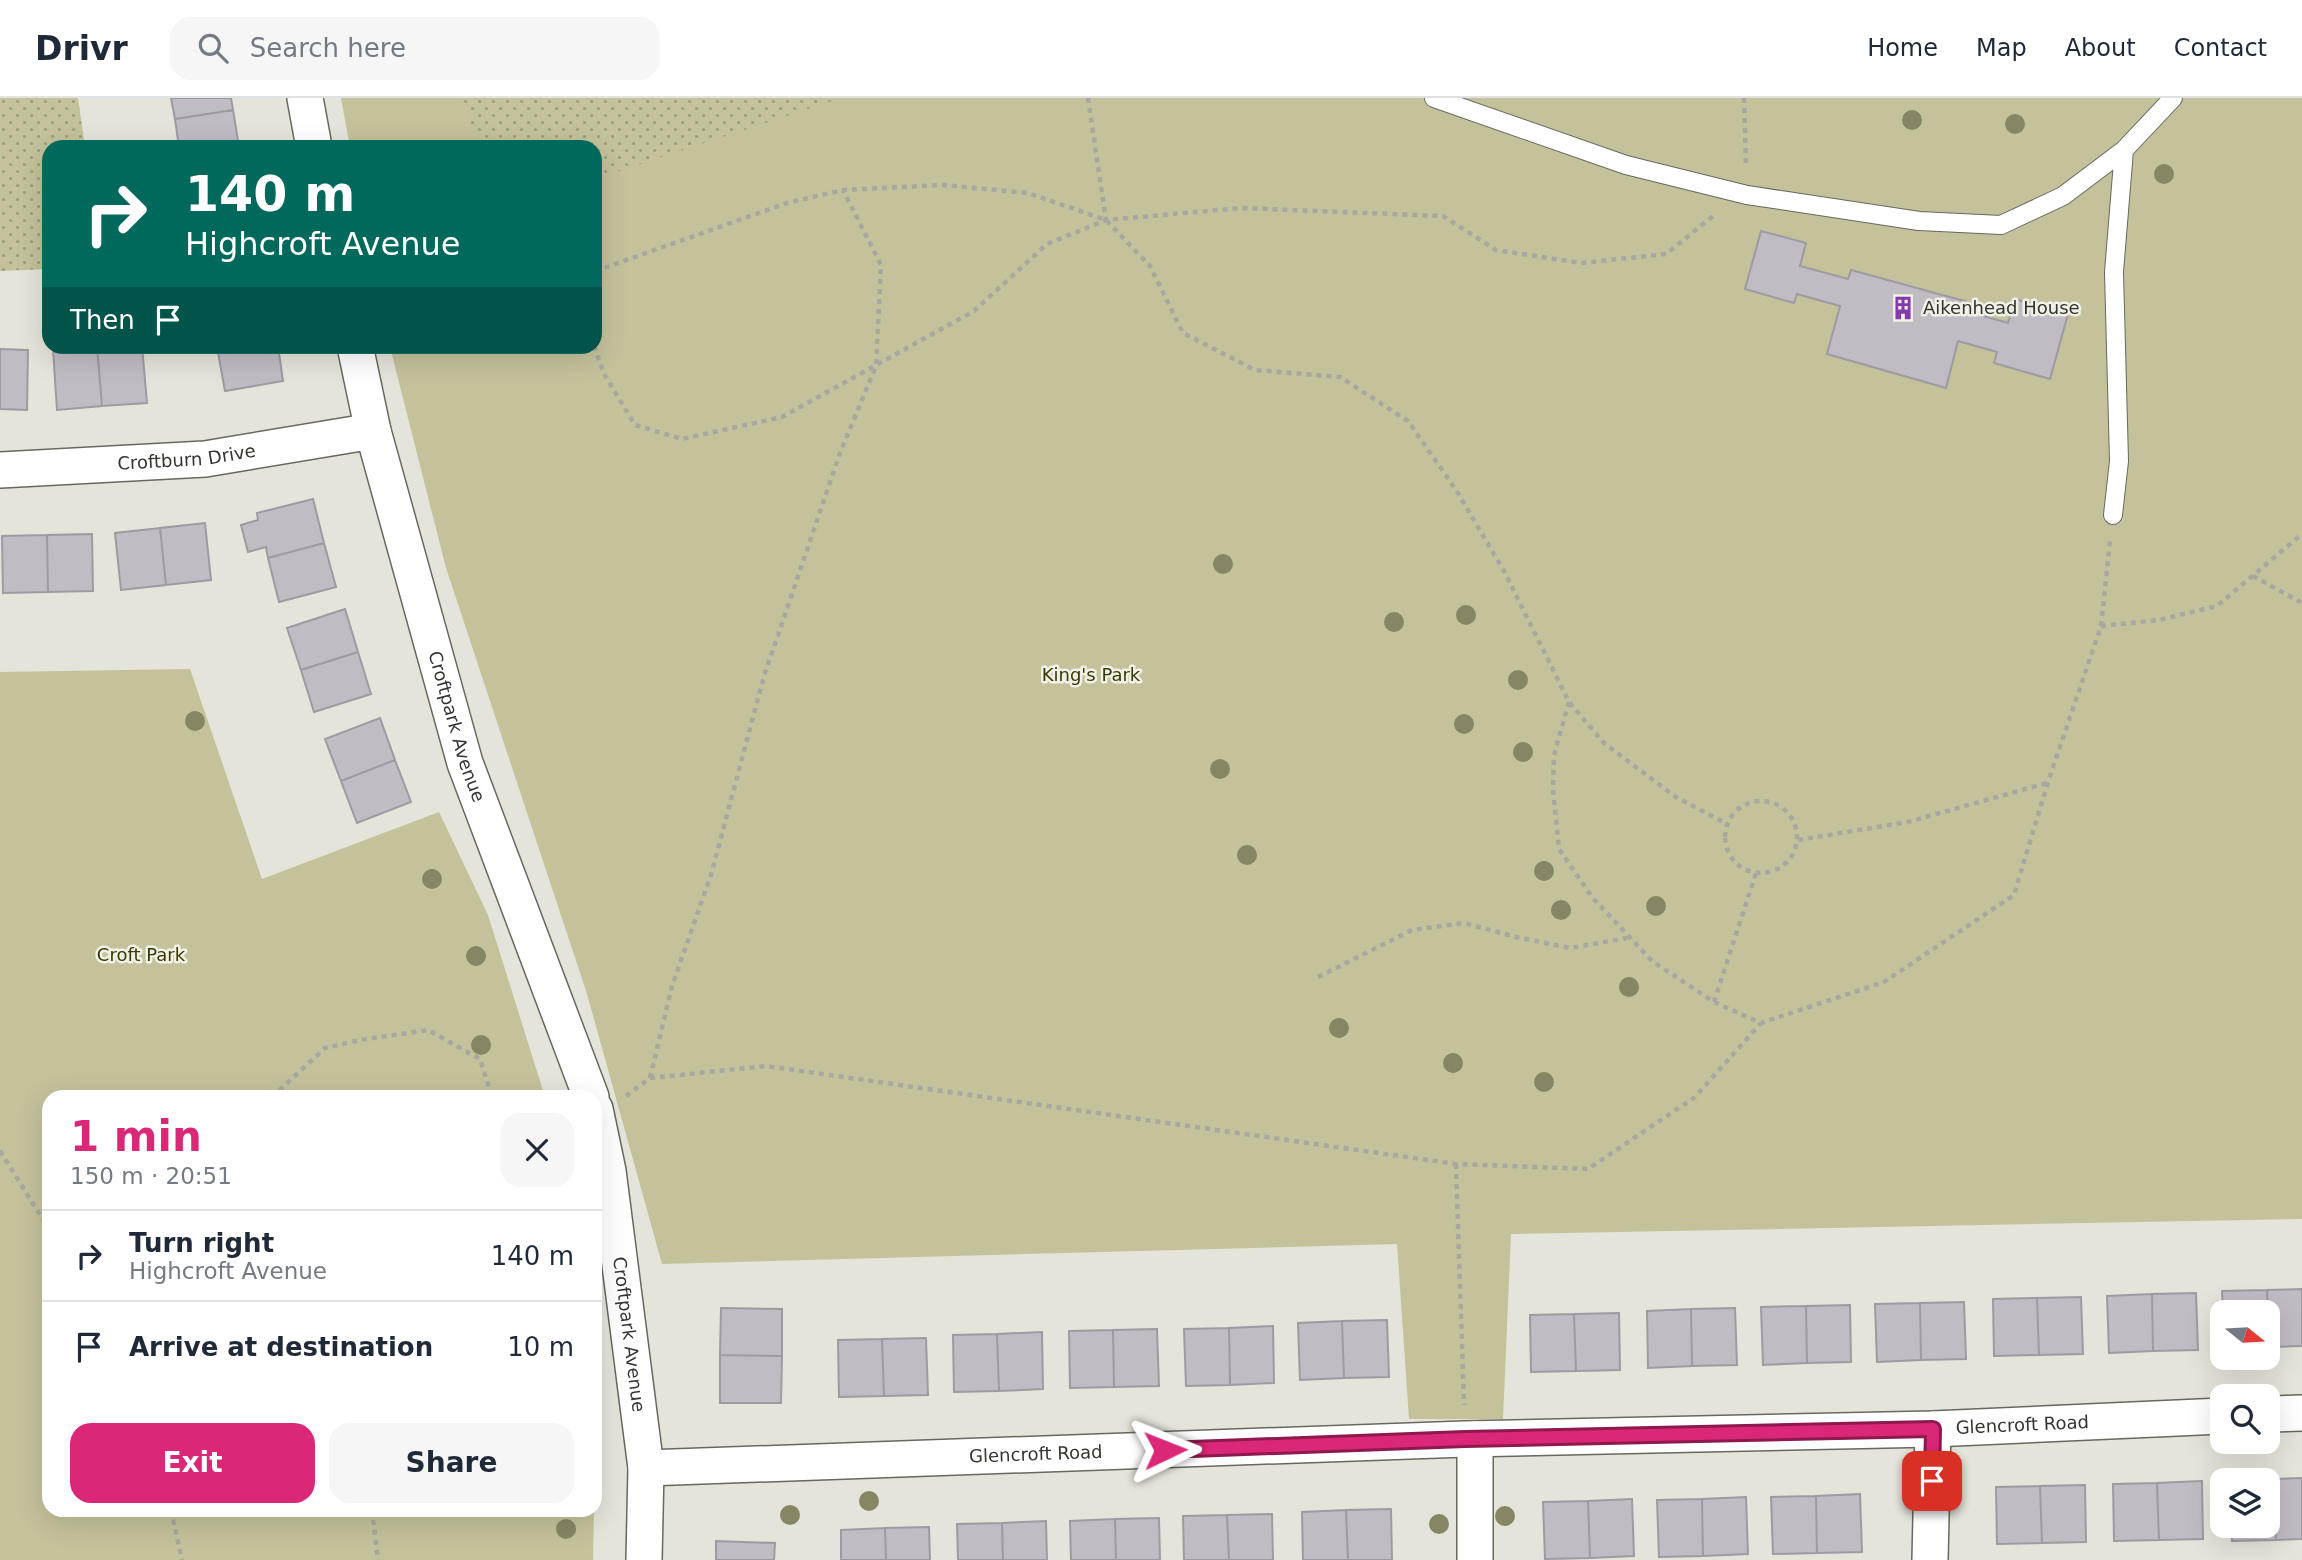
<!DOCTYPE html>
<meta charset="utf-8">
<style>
body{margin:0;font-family:"DejaVu Sans",sans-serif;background:#f6f6f7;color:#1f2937;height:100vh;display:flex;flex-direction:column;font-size:26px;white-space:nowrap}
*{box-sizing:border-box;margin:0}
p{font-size:23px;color:#747a83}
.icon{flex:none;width:38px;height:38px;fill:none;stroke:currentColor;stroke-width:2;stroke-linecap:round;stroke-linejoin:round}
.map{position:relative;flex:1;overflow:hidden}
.side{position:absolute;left:42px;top:992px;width:560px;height:427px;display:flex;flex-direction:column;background:#fff;border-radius:21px;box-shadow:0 7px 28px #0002}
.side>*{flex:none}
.top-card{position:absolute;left:42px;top:42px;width:560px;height:214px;border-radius:21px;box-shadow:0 7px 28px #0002;background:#00695c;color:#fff;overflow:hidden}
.needle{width:46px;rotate:108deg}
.tools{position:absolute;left:2210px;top:1202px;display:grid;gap:14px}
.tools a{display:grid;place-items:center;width:70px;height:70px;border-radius:14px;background:#fff;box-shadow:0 7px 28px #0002;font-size:35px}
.pin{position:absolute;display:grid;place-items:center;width:60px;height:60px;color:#fff;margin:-30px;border-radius:14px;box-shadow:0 4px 10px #0006}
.me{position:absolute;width:77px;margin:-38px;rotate:88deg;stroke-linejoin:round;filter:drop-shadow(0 0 5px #0008)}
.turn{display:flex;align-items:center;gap:24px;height:147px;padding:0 28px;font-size:32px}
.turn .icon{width:91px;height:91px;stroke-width:2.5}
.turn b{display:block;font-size:49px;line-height:60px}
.then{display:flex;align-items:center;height:66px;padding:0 28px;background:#0003;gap:14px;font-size:26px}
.round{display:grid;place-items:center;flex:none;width:74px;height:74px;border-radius:21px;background:#f6f6f7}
.overview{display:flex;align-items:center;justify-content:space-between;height:119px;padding:0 28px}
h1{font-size:42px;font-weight:800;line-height:52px;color:#db2777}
.button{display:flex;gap:14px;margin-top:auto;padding:14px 28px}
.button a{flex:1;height:80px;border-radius:21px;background:#db2777;color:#fff;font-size:28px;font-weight:800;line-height:80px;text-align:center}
.button a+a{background:#f6f6f7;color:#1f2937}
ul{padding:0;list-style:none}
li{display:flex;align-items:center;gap:21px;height:91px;padding:0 28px;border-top:2px solid #e0e1e3}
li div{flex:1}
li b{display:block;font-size:26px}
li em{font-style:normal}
header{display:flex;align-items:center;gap:42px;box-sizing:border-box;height:98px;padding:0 35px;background:#fff;border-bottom:2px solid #e0e1e3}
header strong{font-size:33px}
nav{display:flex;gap:38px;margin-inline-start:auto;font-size:24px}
.search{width:490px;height:63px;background:#f6f6f7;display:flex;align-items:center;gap:18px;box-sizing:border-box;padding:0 24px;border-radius:21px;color:#747a83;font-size:26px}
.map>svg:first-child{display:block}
.park{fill:#c3c29b}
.garden{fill:url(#garden-dots)}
.building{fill:#c1bcc4;stroke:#9f9aa2;stroke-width:2}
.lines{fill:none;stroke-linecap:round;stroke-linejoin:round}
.service-casing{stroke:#686860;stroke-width:20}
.minor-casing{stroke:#686860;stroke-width:38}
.path{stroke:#a8a8a0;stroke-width:4.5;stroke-dasharray:5 5;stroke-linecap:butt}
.service{stroke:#fff;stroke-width:18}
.minor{stroke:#fff;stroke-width:35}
.tree{fill:#878664}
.route-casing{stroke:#8e194d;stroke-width:18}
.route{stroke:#db2777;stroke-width:12}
.labels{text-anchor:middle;stroke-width:5;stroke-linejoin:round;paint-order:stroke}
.poi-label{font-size:18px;fill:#343430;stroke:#f1f1e7;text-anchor:start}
.street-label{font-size:18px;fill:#343430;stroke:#f1f1e7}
.park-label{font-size:18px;fill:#3b3903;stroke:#f1f1e7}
</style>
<header>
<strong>Drivr</strong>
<div class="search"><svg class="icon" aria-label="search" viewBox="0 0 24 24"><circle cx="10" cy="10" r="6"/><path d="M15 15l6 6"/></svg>Search here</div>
<nav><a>Home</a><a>Map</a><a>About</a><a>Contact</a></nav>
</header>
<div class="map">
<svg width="2302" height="1462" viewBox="0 0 2302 1462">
<defs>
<pattern id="garden-dots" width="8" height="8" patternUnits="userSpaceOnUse" patternTransform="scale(1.75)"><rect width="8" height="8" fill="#c3c29b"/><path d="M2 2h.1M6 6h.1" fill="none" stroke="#9f9e7f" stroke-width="1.8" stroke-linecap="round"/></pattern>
</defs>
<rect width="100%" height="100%" fill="#e4e4da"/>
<path class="park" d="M341,0H2302V1121L1511,1136L1503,1321H1409L1397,1146L662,1166L587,896L446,470L390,249L595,248V49H350Z
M190,571L262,781L439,714L488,817L545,999H49V1412H594L593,1462H0V574Z"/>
<path class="garden" d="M0,0H78L85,49H49V171L0,173Z
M462,0H835V2L595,81V49H478Z"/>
<path class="building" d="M171,0H231L233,12L175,21Z
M233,12L239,49H179L175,21Z
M1761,133L1806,145L1800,168L1848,181L1851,172L1968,204L1966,213L2008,225L2015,201L2068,216L2050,281L1994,265L1997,254L1958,243L1946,290L1827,256L1840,208L1797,196L1794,205L1745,191Z
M97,248H142L147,305L102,308Z
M97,248L102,308L57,312L53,251Z
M278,248L283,283L225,293L217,249Z
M0,251L28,252L27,312L0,311Z
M313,401L324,445L268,460L266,449L248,454L241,427L258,422L257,415Z
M205,425L211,482L166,487L160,430Z
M160,430L166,487L121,492L115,435Z
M92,436L93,493L48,494L47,437Z
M47,437L48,494L3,495L2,438Z
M324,445L336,489L279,504L268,460Z
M345,511L358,554L301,572L287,530Z
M358,554L371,596L314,614L301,572Z
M380,620L395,662L341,683L325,641Z
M395,662L411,704L357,725L341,683Z
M2302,1191V1248L2269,1249L2267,1192Z
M2267,1192L2268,1214H2223L2222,1193Z
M2196,1195L2198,1252L2153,1253L2152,1196Z
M2152,1196L2153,1253L2109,1255L2107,1198Z
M2081,1199L2083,1256L2039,1257L2037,1200Z
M2037,1200L2039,1257L1994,1258L1993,1201Z
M1964,1204L1966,1261L1921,1262L1920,1205Z
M1920,1205L1921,1262L1877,1264L1875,1206Z
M1850,1207L1851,1264L1807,1265L1806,1208Z
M1806,1208L1807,1265L1763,1267L1761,1209Z
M721,1210L782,1211V1258L720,1257Z
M1735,1210L1737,1267L1692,1268L1691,1211Z
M1691,1211L1692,1268L1648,1270L1647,1213Z
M1619,1215L1620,1272L1576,1273L1574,1216Z
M1574,1216L1576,1273L1531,1274L1530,1217Z
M1387,1222L1389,1279L1344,1280L1342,1223Z
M1342,1223L1344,1280L1300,1282L1298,1225Z
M1273,1228L1274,1285L1230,1287L1229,1230Z
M1229,1230L1230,1287L1186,1288L1184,1231Z
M1157,1231L1159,1288L1114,1289L1113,1232Z
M1113,1232L1114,1289L1070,1290L1069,1233Z
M1042,1234L1043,1291L999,1293L997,1236Z
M997,1236L999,1293L954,1294L953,1237Z
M926,1240L928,1297L884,1298L882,1241Z
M882,1241L884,1298L839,1299L838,1242Z
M720,1257L782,1258L781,1305H720Z
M2302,1380V1441L2276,1442L2273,1381Z
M2273,1381L2276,1442L2232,1443L2231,1428H2268V1382H2232Z
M2202,1383L2203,1441L2159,1442L2157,1385Z
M2157,1385L2159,1442L2114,1443L2113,1386Z
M2085,1387L2086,1444L2042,1445L2040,1388Z
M2040,1388L2042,1445L1997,1446L1996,1389Z
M1860,1396L1862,1454L1817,1455L1816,1398Z
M1816,1398L1817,1455L1773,1456L1771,1399Z
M1746,1399L1748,1456L1703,1458L1702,1401Z
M1632,1401L1634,1458L1590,1460L1588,1403Z
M1702,1401L1703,1458L1659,1459L1657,1402Z
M1588,1403L1590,1460L1545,1461L1543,1404Z
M1391,1411L1392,1462H1348L1346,1412Z
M1346,1412L1348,1462H1303L1302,1414Z
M1272,1416L1273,1462H1229L1227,1417Z
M1227,1417L1229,1462H1184L1183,1418Z
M1159,1420L1160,1462H1116L1115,1421Z
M1115,1421L1116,1462H1071L1070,1423Z
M1046,1423L1047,1462H1003L1002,1425Z
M1002,1425L1003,1462H958L957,1426Z
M929,1429L930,1462H886L885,1430Z
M885,1430L886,1462H841V1432Z
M716,1443L775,1445L774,1462H716Z"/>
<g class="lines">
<g class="service-casing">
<path id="service" d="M1434,0L1626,67L1747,97L1919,123L2001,127L2063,98L2124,52L2173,0
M2113,417L2119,363L2114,174L2124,52"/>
</g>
<g class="minor-casing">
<g id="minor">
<path d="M305,0L314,49"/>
<path id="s1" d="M355,248L373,333L465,665L591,999"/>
<path id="s2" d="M0,372L205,361L373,333"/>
<path id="s3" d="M595,1011L608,1073L646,1370L644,1462"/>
<path d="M2268,1316L2302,1315"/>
<path d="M1475,1341V1462"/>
<path id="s4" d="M646,1370L1465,1341L1933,1331L2222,1318"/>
<path d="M1930,1462L1933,1331"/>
</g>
</g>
<path class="path" d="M1088,0L1106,122
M1744,0L1746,69
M595,186L601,171L787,105L843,92L943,87L1028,95L1106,122L1150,168L1183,235L1255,272L1340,279L1408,323L1456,392L1504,473L1569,604L1604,645L1676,699L1727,726
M594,248L604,276L635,327L682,341L782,319L974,213L1047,146L1106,122L1241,110L1443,118L1496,152L1581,165L1666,156L1713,118
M2253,478L2302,505
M2101,528L2159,522L2217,508L2302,436
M1569,604L1554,657L1553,691L1559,751L1592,799L1652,863L1714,904L1761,925L1884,884L2014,797L2048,684L2101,528L2110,443
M1725 739a36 36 0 1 1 72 0a36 36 0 1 1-72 0Z
M1798,742L1908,724L2047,685
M1318,879L1412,832L1464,825L1516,839L1570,850L1627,840
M1714,904L1756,775
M650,980L672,888L711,777L764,578L840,355L876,268L881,167L843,92
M626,998L650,980L766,968L1456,1066L1588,1071L1695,999L1761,925
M272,999L325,950L360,942L428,932L480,961L492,999
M0,1053L49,1131
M1456,1066L1464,1307
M171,1412L182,1462
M372,1412L378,1462"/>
<use href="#service" class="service"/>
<use href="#minor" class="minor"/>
</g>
<g class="tree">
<circle cx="1912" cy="22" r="10"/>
<circle cx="2015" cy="26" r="10"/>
<circle cx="2164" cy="76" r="10"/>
<circle cx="1223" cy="466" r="10"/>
<circle cx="1466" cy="517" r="10"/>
<circle cx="1394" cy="524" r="10"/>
<circle cx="1518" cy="582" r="10"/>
<circle cx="195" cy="623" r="10"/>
<circle cx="1464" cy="626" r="10"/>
<circle cx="1523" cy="654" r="10"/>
<circle cx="1220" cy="671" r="10"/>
<circle cx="1247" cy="757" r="10"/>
<circle cx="1544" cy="773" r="10"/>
<circle cx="432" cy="781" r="10"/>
<circle cx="1656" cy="808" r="10"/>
<circle cx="1561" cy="812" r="10"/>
<circle cx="476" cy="858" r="10"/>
<circle cx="1629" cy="889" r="10"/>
<circle cx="1339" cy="930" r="10"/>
<circle cx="481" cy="947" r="10"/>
<circle cx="1453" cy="965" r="10"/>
<circle cx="1544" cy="984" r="10"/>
<circle cx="869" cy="1403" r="10"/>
<circle cx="790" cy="1417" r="10"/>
<circle cx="1505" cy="1418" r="10"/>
<circle cx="1439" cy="1426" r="10"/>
<circle cx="566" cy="1431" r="10"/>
</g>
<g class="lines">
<g class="route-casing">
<path id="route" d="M1165,1352L1465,1341L1933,1331L1932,1383"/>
</g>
<use href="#route" class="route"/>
</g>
<defs>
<g id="building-bare" transform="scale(1.89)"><path d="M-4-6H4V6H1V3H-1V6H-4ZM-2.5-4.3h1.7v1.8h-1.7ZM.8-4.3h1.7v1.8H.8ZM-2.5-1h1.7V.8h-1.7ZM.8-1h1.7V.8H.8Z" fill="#843aac" stroke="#f1f1e7" stroke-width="2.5" paint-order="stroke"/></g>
</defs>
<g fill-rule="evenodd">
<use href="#building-bare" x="1903" y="210"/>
</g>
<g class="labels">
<g class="poi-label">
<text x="1923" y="216">Aikenhead House</text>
</g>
<g class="street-label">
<text dy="6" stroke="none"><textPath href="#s2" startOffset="187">Croftburn Drive</textPath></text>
<text dy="6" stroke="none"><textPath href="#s1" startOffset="394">Croftpark Avenue</textPath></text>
<text dy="6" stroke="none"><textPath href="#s3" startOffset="228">Croftpark Avenue</textPath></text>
<text dy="6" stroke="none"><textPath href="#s4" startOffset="1377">Glencroft Road</textPath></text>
<text dy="6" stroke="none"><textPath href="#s4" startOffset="390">Glencroft Road</textPath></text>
</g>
<g class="park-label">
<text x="1091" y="583">King's Park</text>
<text x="141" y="863">Croft Park</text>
</g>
</g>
</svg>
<div class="tools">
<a><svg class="needle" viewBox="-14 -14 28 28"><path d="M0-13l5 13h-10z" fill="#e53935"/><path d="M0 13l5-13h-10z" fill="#747a83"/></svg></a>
<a><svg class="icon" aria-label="search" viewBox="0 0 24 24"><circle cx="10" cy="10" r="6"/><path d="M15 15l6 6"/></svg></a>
<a><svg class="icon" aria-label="layers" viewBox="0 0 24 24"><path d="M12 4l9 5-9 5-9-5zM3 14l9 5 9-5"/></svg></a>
</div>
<div class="pin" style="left:1932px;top:1383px;background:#d93025"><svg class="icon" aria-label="arrive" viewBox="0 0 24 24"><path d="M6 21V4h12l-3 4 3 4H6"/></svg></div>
<svg class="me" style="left:1165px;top:1352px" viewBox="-20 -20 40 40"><path d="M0-17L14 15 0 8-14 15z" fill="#db2777" stroke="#fff" stroke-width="4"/></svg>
<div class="top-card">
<div class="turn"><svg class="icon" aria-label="right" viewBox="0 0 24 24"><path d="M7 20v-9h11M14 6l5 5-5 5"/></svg><div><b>140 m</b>Highcroft Avenue</div></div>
<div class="then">Then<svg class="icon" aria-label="arrive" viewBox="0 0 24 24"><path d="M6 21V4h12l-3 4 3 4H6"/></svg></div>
</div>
<section class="side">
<div class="overview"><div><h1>1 min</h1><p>150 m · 20:51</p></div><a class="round"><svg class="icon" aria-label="close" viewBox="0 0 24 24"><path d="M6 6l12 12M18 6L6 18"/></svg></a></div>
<ul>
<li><svg class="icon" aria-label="right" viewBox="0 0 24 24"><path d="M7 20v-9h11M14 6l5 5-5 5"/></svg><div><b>Turn right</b><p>Highcroft Avenue</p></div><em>140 m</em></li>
<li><svg class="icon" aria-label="arrive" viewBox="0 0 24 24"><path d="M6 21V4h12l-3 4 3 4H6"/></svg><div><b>Arrive at destination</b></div><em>10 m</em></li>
</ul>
<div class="button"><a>Exit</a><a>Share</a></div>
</section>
</div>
